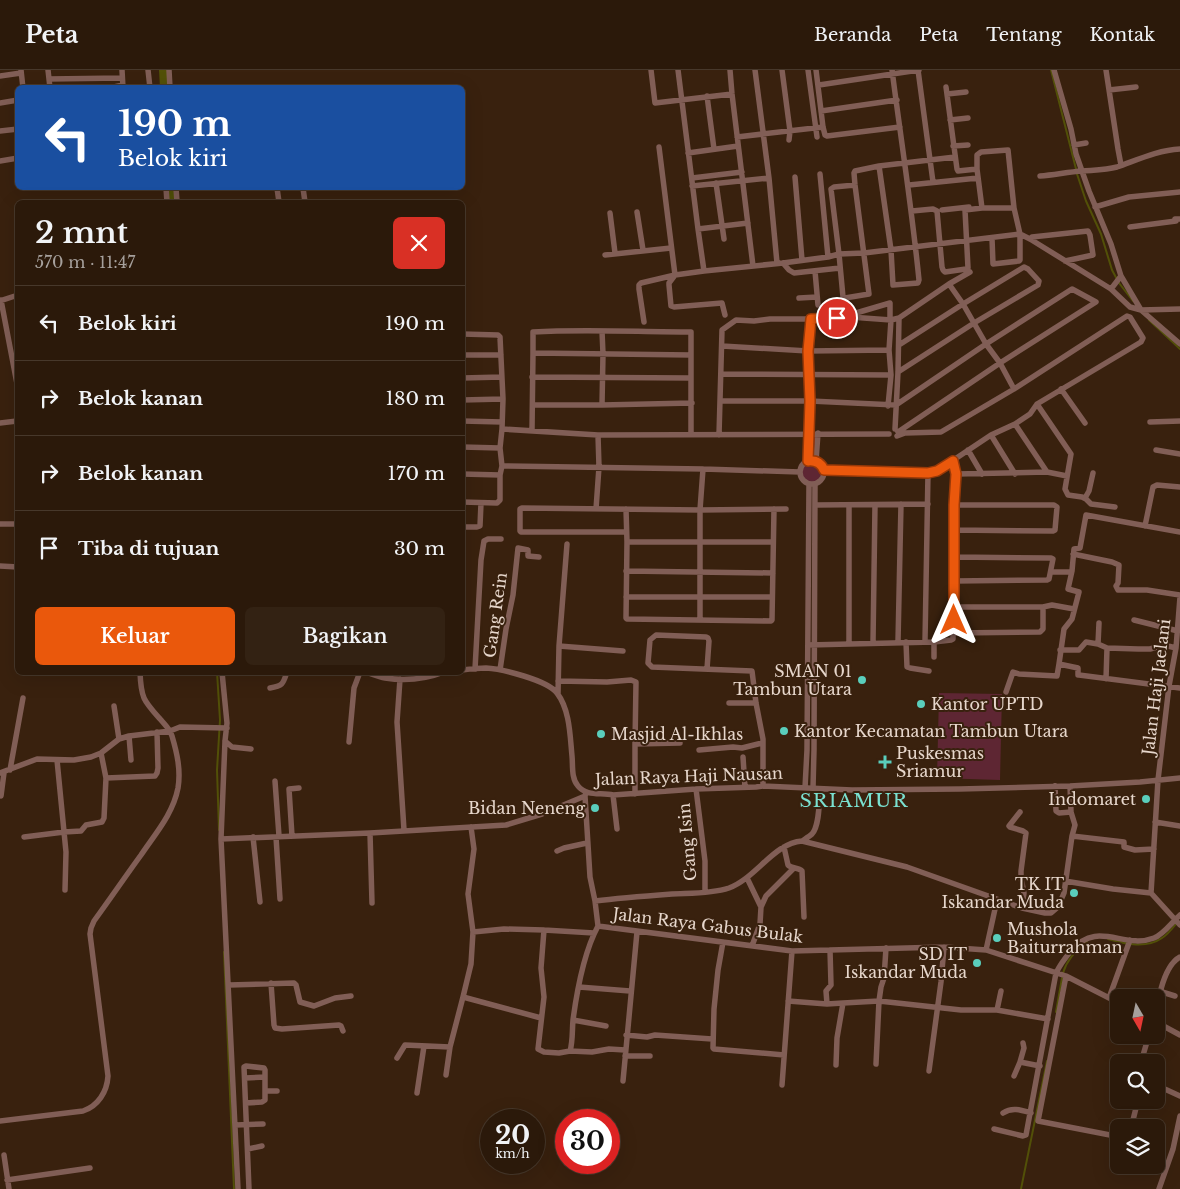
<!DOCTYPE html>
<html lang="id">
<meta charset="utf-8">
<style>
body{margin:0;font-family:"Libre Baskerville",serif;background:#332213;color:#f1f3f6;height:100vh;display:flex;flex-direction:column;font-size:19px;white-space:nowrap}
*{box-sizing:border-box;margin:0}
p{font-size:16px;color:#a6a09c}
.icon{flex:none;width:28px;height:28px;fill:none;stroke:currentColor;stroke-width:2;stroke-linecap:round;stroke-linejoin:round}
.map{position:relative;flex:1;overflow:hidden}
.sheet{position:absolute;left:15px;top:130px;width:450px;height:475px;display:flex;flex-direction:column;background:#2b190a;border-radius:8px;box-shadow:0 5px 20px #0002,0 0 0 1px #47382b}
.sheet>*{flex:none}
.top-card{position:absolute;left:15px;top:15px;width:450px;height:105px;border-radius:8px;box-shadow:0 5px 20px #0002,0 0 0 1px #47382b;background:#1a4fa0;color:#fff;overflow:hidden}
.needle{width:32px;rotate:171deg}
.fabs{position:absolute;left:1110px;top:919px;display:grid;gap:10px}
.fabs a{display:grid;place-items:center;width:55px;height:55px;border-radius:8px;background:#2b190a;box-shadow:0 5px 20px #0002,0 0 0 1px #47382b;font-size:25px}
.speed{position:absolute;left:480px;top:1039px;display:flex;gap:10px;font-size:25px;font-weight:700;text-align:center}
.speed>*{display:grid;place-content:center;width:65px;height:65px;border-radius:50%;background:#2b190a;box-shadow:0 5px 20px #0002,0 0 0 1px #47382b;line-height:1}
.speed small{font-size:12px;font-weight:400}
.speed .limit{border:8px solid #d22;background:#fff;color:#111}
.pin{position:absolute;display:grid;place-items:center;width:42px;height:42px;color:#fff;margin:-21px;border:2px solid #fff;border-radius:50%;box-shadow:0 1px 5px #0007}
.me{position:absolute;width:55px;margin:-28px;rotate:0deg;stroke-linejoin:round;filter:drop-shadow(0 0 4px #0008)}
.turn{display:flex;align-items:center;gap:18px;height:105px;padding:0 20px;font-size:22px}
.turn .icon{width:65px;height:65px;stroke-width:2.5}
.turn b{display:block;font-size:35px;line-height:42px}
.round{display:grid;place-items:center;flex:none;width:52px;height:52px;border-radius:8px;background:#332213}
.headline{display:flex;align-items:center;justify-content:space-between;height:85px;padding:0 20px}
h1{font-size:30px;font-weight:600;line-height:38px}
.button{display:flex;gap:10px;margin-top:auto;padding:10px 20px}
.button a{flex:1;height:58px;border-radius:8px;background:#ea580c;color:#fff;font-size:20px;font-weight:600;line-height:58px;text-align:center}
.button a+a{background:#332213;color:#f1f3f6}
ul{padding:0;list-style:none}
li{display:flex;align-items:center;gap:15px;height:75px;padding:0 20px;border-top:1px solid #47382b}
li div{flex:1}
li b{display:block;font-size:19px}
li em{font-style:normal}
header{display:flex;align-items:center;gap:30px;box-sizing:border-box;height:70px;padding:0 25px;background:#2b190a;border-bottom:1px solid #47382b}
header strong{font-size:24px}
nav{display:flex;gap:28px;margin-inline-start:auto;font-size:18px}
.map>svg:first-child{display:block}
.green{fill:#5e2633}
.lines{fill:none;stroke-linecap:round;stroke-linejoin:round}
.stream{stroke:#525008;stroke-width:2}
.river{stroke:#525008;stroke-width:10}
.minor{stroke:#815e56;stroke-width:5.5}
.route-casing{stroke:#983908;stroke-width:12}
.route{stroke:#ea580c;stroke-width:9}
.poi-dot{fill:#5acebc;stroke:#39210e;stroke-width:2}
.labels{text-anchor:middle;stroke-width:4;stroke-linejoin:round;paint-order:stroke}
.street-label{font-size:16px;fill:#e7d7cc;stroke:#39210e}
.poi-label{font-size:16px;fill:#e7d7cc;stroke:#39210e;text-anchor:end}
.quarter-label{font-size:19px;letter-spacing:1px;fill:#7ae1d0;stroke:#39210e}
</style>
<header>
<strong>Peta</strong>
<nav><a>Beranda</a><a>Peta</a><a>Tentang</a><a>Kontak</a></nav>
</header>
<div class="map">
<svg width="1180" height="1119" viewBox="0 0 1180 1119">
<rect width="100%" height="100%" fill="#39210e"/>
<path class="green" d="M809,363H818L816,391L822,397L824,405C812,428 787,402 809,391Z
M939,623L1002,624L1000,710L937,708Z"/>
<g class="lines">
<path class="stream" d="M1051,0L1076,99
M1077,104L1086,131L1101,164L1112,200L1119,213L1133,231
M1149,250L1180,279
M217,602L220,650L217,700L219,760
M1108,869C1126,874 1146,879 1162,868C1167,865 1172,859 1176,854
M224,882L234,1119
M1063,903C1067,889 1076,880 1087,872
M1056,942L1062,908
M1021,1119L1047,991"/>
<path class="river" d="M164,0L165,18
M171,118L173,132"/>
<path class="minor" d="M21,0L23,18
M48,0L50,18
M122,0L123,18
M148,0L150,18
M169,0L170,18
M651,0L655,33L732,24
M678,0L698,159L704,201
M730,0L732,24L753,196
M755,0L769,108L777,193
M782,0L790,61L789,70
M808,0L817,67
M816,0L823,57L825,65L827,66L900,57
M918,0L933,112
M1054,0L1071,59L1076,84L1089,121L1111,174L1121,206L1141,240L1180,274
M1106,0L1118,79L1121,95
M0,6L21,3
M49,9L122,8
M819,15L919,0
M946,17L957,99L958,101L977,99
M109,18L123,15
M1109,20L1136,17
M947,24L966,22
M707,26L714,79
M0,33L18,30
M821,41L897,30
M950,50L968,48
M0,61L18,59
M737,67L823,57
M1074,75L1086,73
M953,76L968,75
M659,77L675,205L669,213V215L671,236L674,237L722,233L725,245
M688,83L738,76
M0,91L18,88
M879,96L891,180L893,215L918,213L919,210C912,139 901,70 892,0
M820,104L828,187
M1040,106C1054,105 1068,102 1082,101C1094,100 1106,100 1117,97C1137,90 1158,80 1180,79
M795,107L802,190
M692,108L742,102
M716,113L724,169
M855,115L834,117L831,119L839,184L843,227L845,228L869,224L855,115L854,103L855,101L879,96L955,87
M909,115L978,108
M692,116L769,108
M166,118L167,132
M176,118L177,132
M277,118L279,132
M303,118L305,132
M1095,137L1129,127L1180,122
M982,138L977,99V85L981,82L1008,80L1014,138L1020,164V190L1019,191L993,194L992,168
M942,140L969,137
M912,141L933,139L937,141L942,197L943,200L945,202L966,199L968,198L965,140L982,138H1014
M637,142L643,180
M610,143L615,183
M1130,157L1176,151L1175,149H1180
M698,159L748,153
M1030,169L1032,167L1088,161L1090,165L1093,185L1065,191
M605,185L671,178
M783,193L789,200L794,203L840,198
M815,201L818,235
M949,214L963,234L986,274L1000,293L1014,319
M1111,219L1121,206
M799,228L817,227
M1,230L18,319
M0,231L18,225
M850,247L856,243L890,233V250
M644,252L639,219V215L641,213L675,205L704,201L783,193L828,187L839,184L864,183L1020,164L1030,169L1111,219L1130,237L1141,240L1180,239
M462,264L498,265L500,267L503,329L502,359L500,378L502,396L500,405V430L497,433L462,432
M722,276L808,281L889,280
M533,283L691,285
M462,285H501
M898,302L974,253L1038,215L1039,211L1028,199L1024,197L963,234L899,275
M721,304L891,305
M532,307L691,308
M462,308L502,307
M1061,319L1085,353
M462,330L503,329
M721,331H810L896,335
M1037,334L1071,384L1065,419L1068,425L1082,427L1086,429L1091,434L1115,437
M533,335H602L692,333
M602,335L603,284L602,261
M896,335L986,274L1072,219L1096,232L1000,293L898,362
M888,336L891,305L889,280L891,250
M462,351L502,352
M1150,352L1180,351
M0,353L17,351
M1015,354L1047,402
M502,359L598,365L889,364
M895,359L898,302L899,248
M532,360L533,283V262C585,259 638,262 691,262V364
M719,365L722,260L736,250L754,251L770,249H811L850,247L891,250L899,248L949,214L970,202
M991,365L1015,404
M462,377L500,378
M968,380L982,404
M1156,380L1180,384
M800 402a12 12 0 1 1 24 0a12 12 0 1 1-24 0Z
M809,391L810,331L808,281L811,249
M816,391L818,363
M502,396L703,399L800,402
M824,400L928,403L937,401L991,365L1015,354L1030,344L1037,334L1141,272L1143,268L1130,247L1127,246L1014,319L941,362L905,363L897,366
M462,404L500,405
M956,404L1047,402L1067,406
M1085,428L1089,421L1093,403
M815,435L928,434
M954,435H1054L1057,437L1055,460L1053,461L954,460
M596,439L599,397L598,365
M626,439L627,472L626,548L627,549L771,551L772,550L774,439
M0,454H18
M1145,456L1153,417L1157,415L1180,417
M462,457H477L480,456L481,433
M626,462H521L520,461V439L522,438L700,440L786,439
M627,472H773
M1073,484L1112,492L1119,495L1118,513L1116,516L1118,520H1147L1180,525
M0,496L18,497
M626,501L773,503
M1051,502H1069L1072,501L1074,479L1080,478L1086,445L1180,462
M954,511L1047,510L1049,509L1053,489L1051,488L954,487
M626,527H772
M1180,527L1176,578L1169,616L1158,710L1151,823L1180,855
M953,537H1043V559L1040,562L954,563
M1043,537L1052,535L1074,539
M700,550V440L703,399
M1134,550L1178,561
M898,572L901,434
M906,572L907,597L910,598L929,601
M925,572L928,403
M934,572V587
M873,573L875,435
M849,574V435
M1098,574L1099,553
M808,575L934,572L951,570L953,569L954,487V435L956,404L953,391
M559,576L567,474
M1060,580H1079L1086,572L1098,574L1107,578L1138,579H1150L1164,575L1176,578
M1059,594L1064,559L1072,549L1079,522L1068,519L1072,501
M475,599L481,490L484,471L488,469H501
M707,599L709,571L708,568L706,567L656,565L650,570L648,593L652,597L752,601L756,633L763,669V716
M462,600C470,599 478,598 486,598C502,599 547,610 557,623C570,640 570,666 572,686C573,695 571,708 578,716C587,727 601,722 613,725L696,719L756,717L763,716L852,720L960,719L1070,716L1140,712L1180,708
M500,600L506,559L513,525L518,478L528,480V486L539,487
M222,602L227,653L225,671L221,769L238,1119
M366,602C372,604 379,607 385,608C404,611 426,609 444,602
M400,609L397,652L404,760
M1106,609L1107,578
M558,611L607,612L631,610L636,612L635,674V724
M270,618C283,616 283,614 287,602
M1006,622L1013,602L1019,604L1057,606L1059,594L1078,598V605H1079L1180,618
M558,624L559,576L623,581
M729,633H756
M114,636L119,669
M129,666L131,690
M225,671L232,677L251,679
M349,672L354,618L360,602
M635,674L680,673
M699,680L733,677L742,678L762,673
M743,687L745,717
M57,690L66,782L65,820
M10,700L23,628
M0,703L37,689L74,690L91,687L101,683L119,669L129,666L170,661L180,657L227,658
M106,708L155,706L157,703L158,698L157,662
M275,711L279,766
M1055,716L1056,741L1059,743L1071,742
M805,718L807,680L809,414
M813,718L814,680L815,414
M696,719L705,791V822
M586,722L585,726L590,807L595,831L598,856L792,881L944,877L986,880L1066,906L1119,933
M613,725L617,759
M1,726L4,703
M1020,742L1009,756L1010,757L1023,761L1026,763L1021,801V808L1024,823L1022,838
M1155,752L1180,756
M370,763L372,833
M292,766L289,719L299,718
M1072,766L1124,772V777L1135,780L1154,779
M24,767L64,762L81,761L86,755L102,752L104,748L106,708L101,683
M253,767L260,832
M276,767L280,829
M221,769L370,763L506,755L542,744L585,726
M802,771C805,769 810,766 812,764C820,755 819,730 820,719
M784,777L788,795C792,799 798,797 802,801L804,847
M557,781L564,778L587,773
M747,808L761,837
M1065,811L1113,819L1151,823
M595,831C620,828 646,826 672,824C690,823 711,824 729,818C756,808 774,773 802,771L907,797L1022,838L1045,843H1051L1058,837L1064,823L1072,766L1075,755L1071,742L1070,716
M544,860L541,898L544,927L538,979L544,982L559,983L570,981L592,982L609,979L625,980
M473,862L504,859L544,860L594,863
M723,872L718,900L714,939L713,978L714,979L784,985
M752,876L760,854L761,837L766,826L794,798
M986,880L997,830
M1066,906L1038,1051L1110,1065
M271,913L274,955L275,958L282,959L339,955L341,956L343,961
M229,915L294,913L296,915L300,932L314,936L335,928L351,926
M579,917L630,921
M1175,926L1162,922L1161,919C1164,908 1169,893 1180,887
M463,927L541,948
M1109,928L1130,870
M788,931L827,934L843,933
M827,934L826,921L831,915L830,880
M997,940L1001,921
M573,950L606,956
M1156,952L1180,965
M626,965L647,967L655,965L712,969
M570,981C573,971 572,960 573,950C577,920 584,882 598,856
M625,986H650
M397,988L405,975L450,977
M1020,992L1024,978L1023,973
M1141,992L1149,965
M876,994L879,931L881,917L884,908L886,878
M836,995L837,968L843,933L879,931L961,940H997L1048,949
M929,1001L941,912L944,877
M446,1005L450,977L463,927L471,894L473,862L468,824L474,779L471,757
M1014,1006L1020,992L1040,996
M245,1008L265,1007
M623,1011L637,862
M782,1015L792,881
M1156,1015L1180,1026
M266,1021H277
M417,1023L424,976
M246,1033L262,1032L265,1030V1000L264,998L246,996L244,997L249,1119
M1003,1043C1012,1037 1021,1040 1031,1043
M0,1051L83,1041C98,1036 107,1022 108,1006L90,864L91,858L94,851C110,829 125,807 141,785C155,764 173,744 178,718C181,700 177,683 172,666C170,659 165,655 161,650C144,631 141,629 140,602
M235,1055L263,1054
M1131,1058L1138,1030
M994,1059L1023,1066L1026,1065L1056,903C1060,895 1065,888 1071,881C1098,849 1123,880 1154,868C1164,864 1172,852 1180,845
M248,1079L262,1076
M4,1085L9,1119
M7,1110L90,1098
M1159,1119L1173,1079L1180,1046"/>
</g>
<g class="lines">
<g class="route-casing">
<path id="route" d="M837,248L811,249L808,281L810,331L808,391C816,390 821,393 824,400L928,403L937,401L953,391L956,404L954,435V550"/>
</g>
<use href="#route" class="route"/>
</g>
<g class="poi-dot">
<circle cx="862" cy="610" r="5"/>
<circle cx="921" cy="634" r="5"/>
<circle cx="784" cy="661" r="5"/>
<circle cx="601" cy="664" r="5"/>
<path d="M882.5 684.5h5v5h5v5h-5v5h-5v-5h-5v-5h5z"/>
<circle cx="1146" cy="729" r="5"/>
<circle cx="595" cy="738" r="5"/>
<circle cx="1074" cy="823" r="5"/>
<circle cx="997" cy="868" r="5"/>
<circle cx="977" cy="893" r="5"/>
</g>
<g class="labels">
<g class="street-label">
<text transform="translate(495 545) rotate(-82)" y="6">Gang Rein</text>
<text transform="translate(1156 617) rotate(-83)" y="6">Jalan Haji Jaelani</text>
<text transform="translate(689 706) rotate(-2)" y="6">Jalan Raya Haji Nausan</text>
<text transform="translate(687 772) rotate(-95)" y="6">Gang Isin</text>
<text transform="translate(708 855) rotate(7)" y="6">Jalan Raya Gabus Bulak</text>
</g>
<g class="poi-label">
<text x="852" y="607">SMAN 01<tspan x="852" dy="18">Tambun Utara</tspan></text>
<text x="931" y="640" text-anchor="start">Kantor UPTD</text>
<text x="794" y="667" text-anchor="start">Kantor Kecamatan Tambun Utara</text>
<text x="611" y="670" text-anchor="start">Masjid Al-Ikhlas</text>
<text x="896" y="689" text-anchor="start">Puskesmas<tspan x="896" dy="18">Sriamur</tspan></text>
<text x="1136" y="735">Indomaret</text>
<text x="585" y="744">Bidan Neneng</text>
<text x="1064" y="820">TK IT<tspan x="1064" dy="18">Iskandar Muda</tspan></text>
<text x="1007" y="865" text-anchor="start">Mushola<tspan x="1007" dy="18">Baiturrahman</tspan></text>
<text x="967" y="890">SD IT<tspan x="967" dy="18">Iskandar Muda</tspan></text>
</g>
<g class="quarter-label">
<text x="854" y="737">SRIAMUR</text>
</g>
</g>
</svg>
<div class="fabs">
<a><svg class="needle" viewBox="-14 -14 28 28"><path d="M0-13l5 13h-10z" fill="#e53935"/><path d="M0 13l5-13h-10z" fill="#a6a09c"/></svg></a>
<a><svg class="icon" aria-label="search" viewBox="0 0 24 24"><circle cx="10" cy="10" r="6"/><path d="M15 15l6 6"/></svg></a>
<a><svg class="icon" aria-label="layers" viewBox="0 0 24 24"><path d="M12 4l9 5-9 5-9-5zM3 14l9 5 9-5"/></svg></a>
</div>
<div class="speed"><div>20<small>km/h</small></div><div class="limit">30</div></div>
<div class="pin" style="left:837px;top:248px;background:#d93025"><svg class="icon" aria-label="arrive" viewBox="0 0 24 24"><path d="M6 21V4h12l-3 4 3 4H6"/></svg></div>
<svg class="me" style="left:954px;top:550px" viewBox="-20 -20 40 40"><path d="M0-17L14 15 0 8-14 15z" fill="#ea580c" stroke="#fff" stroke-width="4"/></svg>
<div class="top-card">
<div class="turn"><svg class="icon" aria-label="left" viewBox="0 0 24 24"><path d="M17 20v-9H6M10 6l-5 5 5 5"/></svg><div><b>190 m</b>Belok kiri</div></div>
</div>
<section class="sheet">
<div class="headline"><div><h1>2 mnt</h1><p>570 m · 11:47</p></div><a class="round" style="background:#d93025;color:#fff"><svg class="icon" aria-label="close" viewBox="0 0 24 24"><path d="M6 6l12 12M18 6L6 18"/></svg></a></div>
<ul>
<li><svg class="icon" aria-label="left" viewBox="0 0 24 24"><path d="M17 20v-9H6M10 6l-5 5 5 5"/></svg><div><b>Belok kiri</b></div><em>190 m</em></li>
<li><svg class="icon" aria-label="right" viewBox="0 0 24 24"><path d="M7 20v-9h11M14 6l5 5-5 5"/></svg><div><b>Belok kanan</b></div><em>180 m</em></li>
<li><svg class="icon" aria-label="right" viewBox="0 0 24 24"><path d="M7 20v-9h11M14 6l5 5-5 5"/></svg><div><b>Belok kanan</b></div><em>170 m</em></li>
<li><svg class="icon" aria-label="arrive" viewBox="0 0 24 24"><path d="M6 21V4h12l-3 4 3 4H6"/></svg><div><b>Tiba di tujuan</b></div><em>30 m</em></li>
</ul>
<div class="button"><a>Keluar</a><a>Bagikan</a></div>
</section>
</div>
